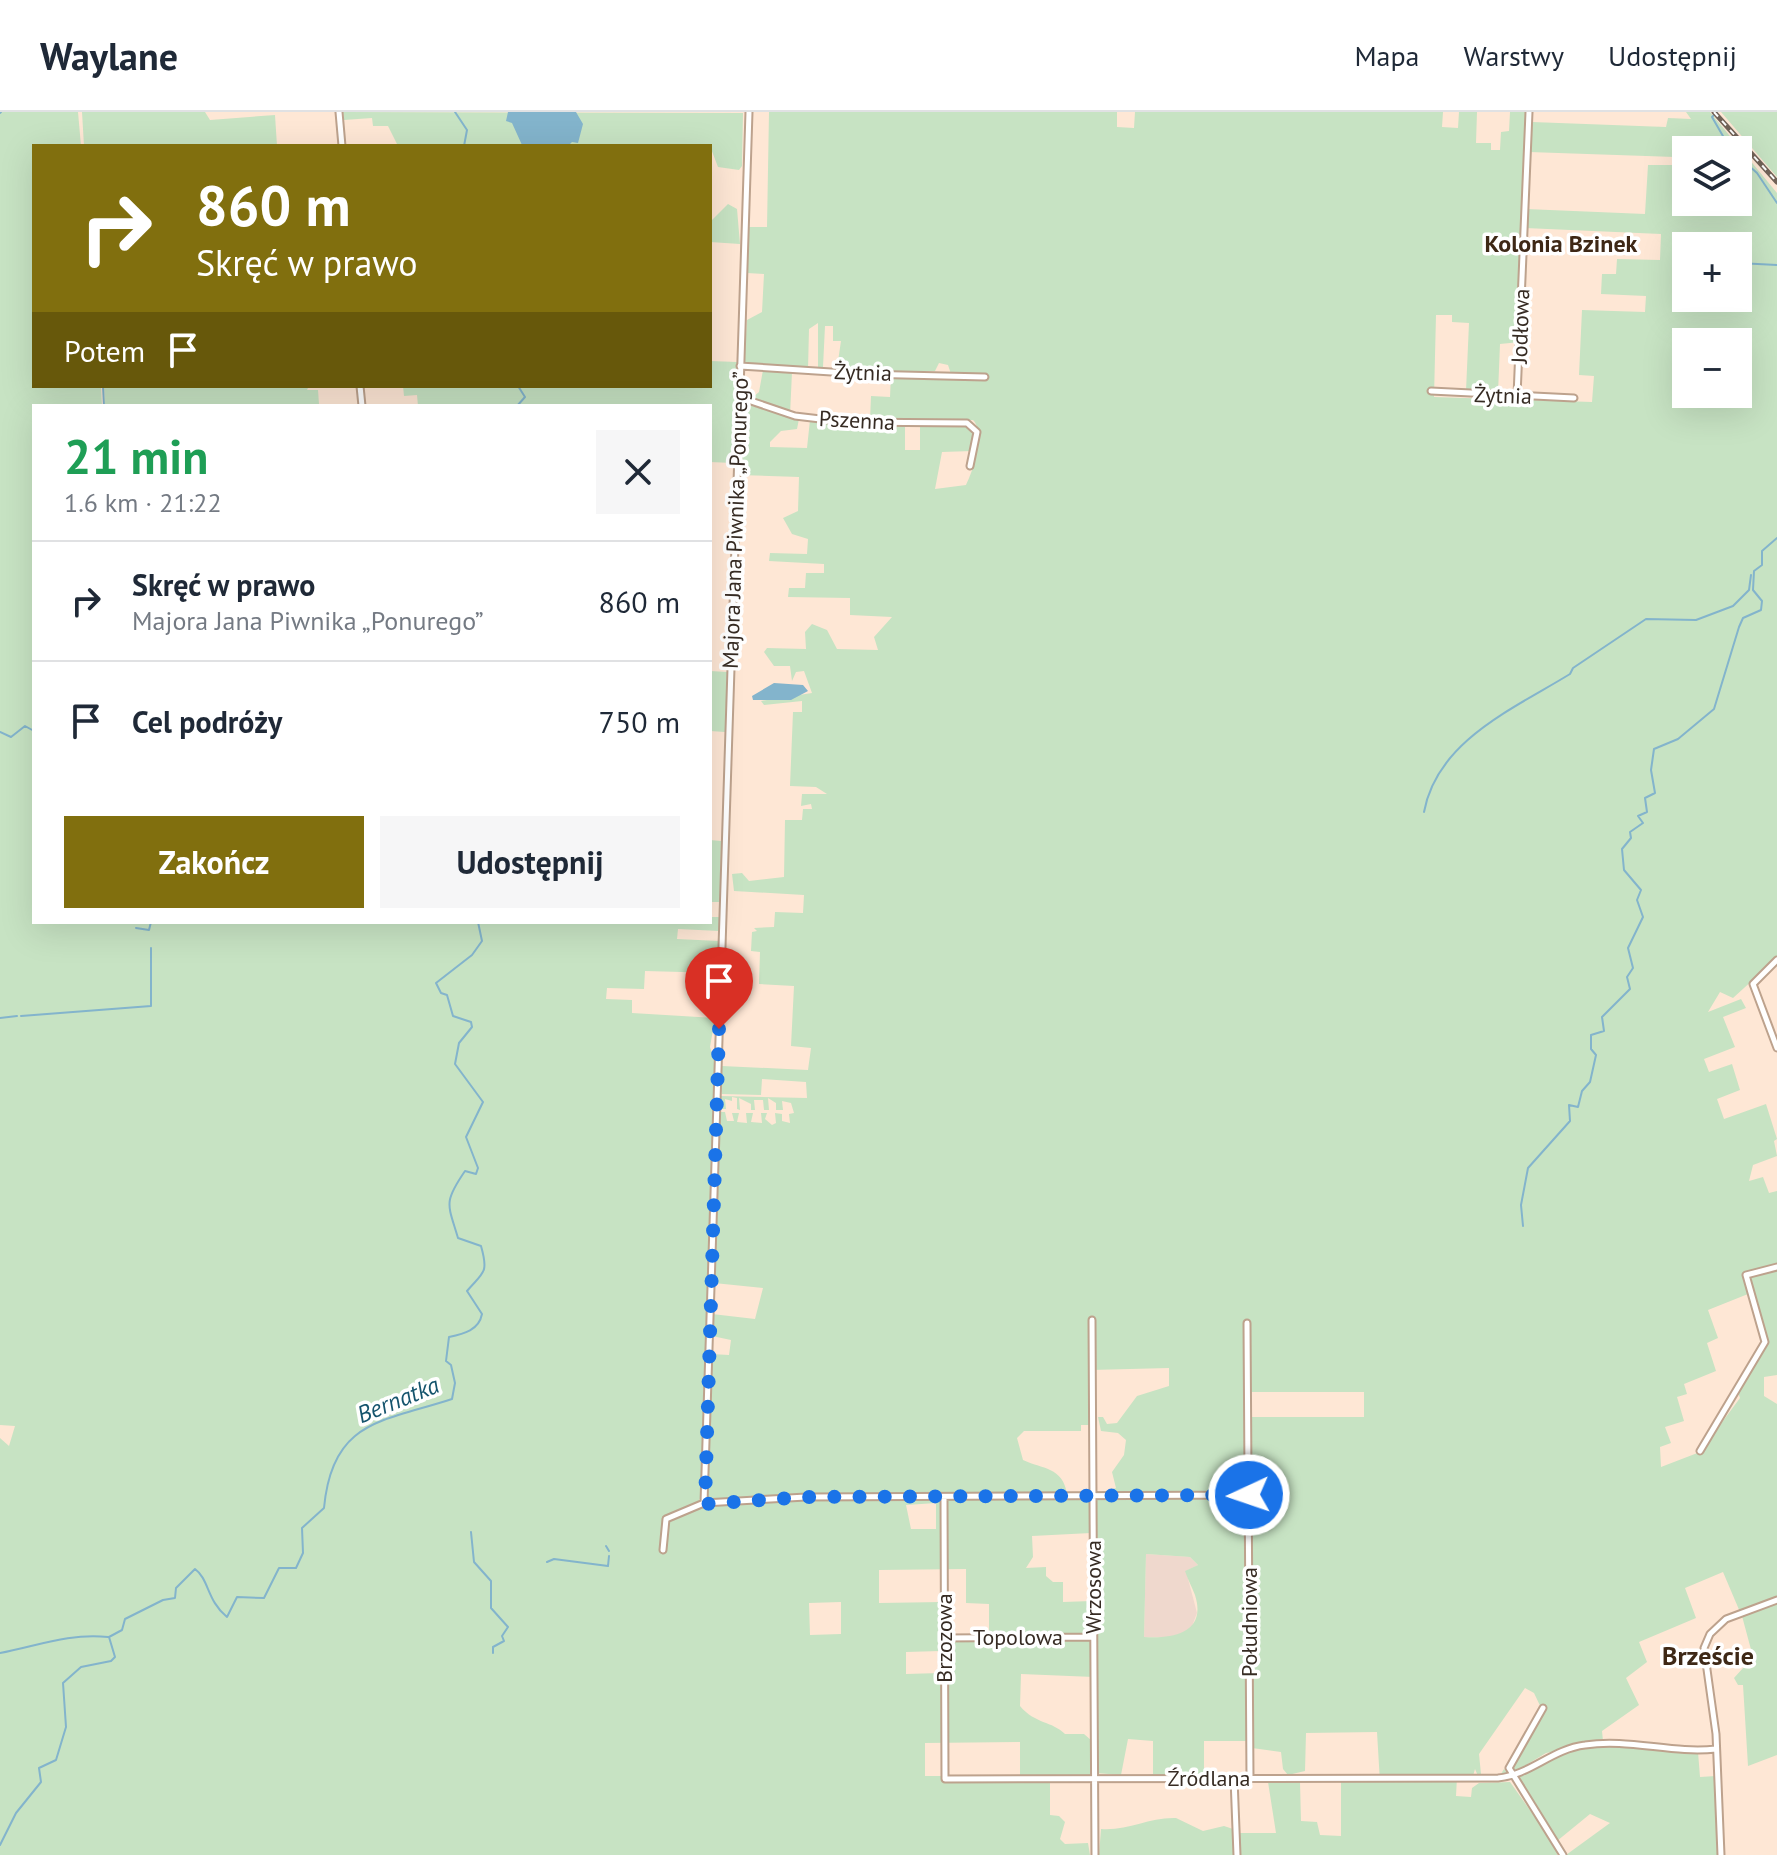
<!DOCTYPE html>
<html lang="pl">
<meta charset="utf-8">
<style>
body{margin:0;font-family:"PT Sans",sans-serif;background:#f6f6f7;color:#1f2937;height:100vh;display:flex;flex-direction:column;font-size:30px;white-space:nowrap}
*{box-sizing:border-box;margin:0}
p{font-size:26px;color:#747a83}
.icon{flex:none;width:44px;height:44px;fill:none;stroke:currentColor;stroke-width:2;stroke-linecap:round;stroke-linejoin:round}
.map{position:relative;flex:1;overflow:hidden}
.sheet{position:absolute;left:32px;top:292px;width:680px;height:520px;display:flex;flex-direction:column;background:#fff;border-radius:0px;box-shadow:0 8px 32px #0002}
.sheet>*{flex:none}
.banner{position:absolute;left:32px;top:32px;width:680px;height:244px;border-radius:0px;box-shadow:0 8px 32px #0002;background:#816f0e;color:#fff;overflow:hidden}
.controls{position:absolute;left:1672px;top:24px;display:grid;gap:16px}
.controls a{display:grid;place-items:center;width:80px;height:80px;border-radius:0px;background:#fff;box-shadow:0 8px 32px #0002;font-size:40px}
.pin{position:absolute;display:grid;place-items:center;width:68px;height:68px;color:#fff;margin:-82px -34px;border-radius:50% 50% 50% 0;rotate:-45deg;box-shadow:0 0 8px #0007}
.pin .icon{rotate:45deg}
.me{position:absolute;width:88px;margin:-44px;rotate:267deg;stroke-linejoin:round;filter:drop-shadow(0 0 6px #0008)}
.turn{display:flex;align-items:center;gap:28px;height:168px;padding:0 32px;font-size:36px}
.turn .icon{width:104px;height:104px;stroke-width:2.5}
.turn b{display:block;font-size:56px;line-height:68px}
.then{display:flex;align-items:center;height:76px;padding:0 32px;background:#0003;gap:16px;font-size:30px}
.round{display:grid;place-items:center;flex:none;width:84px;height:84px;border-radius:0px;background:#f6f6f7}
.headline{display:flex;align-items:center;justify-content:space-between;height:136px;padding:0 32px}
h1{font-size:48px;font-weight:700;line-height:60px;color:#1e9e55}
.button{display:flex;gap:16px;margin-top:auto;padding:16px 32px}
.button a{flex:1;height:92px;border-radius:0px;background:#816f0e;color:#fff;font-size:32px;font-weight:700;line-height:92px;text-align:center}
.button a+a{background:#f6f6f7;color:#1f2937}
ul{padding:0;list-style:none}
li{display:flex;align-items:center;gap:24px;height:120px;padding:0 32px;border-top:2px solid #e0e1e3}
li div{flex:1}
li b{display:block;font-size:30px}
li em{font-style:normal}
header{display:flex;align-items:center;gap:48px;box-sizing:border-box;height:112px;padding:0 40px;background:#fff;border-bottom:2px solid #e0e1e3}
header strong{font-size:38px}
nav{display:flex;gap:44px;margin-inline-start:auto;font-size:28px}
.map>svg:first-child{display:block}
.industrial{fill:#efd8cd}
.green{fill:#c7e3c3;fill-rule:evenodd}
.water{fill:#83b4cc}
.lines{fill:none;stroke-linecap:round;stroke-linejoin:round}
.stream{stroke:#83b4cc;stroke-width:2}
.minor-casing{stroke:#bda28d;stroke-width:9}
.minor{stroke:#fff;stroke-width:5}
.rail-casing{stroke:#726358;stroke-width:5}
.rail{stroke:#fff;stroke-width:2;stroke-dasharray:6;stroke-linecap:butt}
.route{stroke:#1a73e8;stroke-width:14;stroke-dasharray:0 25.2}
.labels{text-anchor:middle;stroke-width:7;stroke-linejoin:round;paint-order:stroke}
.street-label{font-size:22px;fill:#362b23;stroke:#fff}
.neighbourhood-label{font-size:24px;font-weight:bold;fill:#3e2816;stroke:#fff}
.water-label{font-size:24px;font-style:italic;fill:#15546d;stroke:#fff}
.quarter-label{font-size:26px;font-weight:bold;fill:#3e2816;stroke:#fff}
</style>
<header>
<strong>Waylane</strong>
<nav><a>Mapa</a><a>Warstwy</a><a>Udostępnij</a></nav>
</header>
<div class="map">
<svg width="1777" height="1743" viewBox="0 0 1777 1743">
<rect width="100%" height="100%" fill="#fee7d5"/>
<path class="industrial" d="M1146,1442L1190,1445L1198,1453L1186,1459L1197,1501L1191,1517L1179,1525H1144Z"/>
<path class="green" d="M0,0H78L81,34H34V274H101L102,294H34V810H710V805H720L719,819L678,817L677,827L719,829L718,861L645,859L644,877L607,876L606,887L632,888V901L715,906L710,935L715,952L713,1000H725L727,1009H734L732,1001H739L737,1010L747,1011L746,1001H753L751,1010L762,1011L761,1001H767L765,1007L772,1013L776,1011L775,1001L782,1002V1009L790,1011L789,1002L794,1001L791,991L782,989L783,998H776V991L768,986L769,998H764L763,988H754L755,998H751V992L739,986L740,998L737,997V986L732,985V989L725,987L726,997H722L720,984L807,986L806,970L762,967L761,983L722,982L719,965L722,954L808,958L811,936L791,934L794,874L759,872L760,840L751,839L752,820L757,819L754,816L774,815L775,800L803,801L804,783L734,779L732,762L742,761L749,769L784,765L785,708H802L803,697H812L811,692L801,694L802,682H827L816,675L790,674L793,600H802V589L764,593L761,589L812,581L804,559L796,560L792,569L790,554H774L764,540L767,536L806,537L805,520L812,512L827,518L837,537L878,538L874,525L892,505L850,503V486L788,485L789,476H805L806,461H824V452L769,449L770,441L807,442L808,427L792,422L783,406L798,399L799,365L740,363L741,291L799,307L797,317L781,319L770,330V335L807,336L810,308L905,313V338H920V312L965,313L975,325L972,339L942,340L935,377L966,373C973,359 986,321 973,308L870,309L871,284L890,285L891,262H951L948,253L939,251L935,259L857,260L837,256L841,229H833V214H825L823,255H818V211L809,217L808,257L744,250L747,208L762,200L764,162L747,161L748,115H767L769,0H1117V15L1134,16L1135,0H1443L1442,15L1458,16L1459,0H1477L1476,31H1491V38H1500L1501,20L1509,19L1510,0H1530L1531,15L1532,10L1666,15L1668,6L1691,7L1686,0H1710L1777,81V846L1733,886L1720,880L1708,900L1741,887L1746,896L1723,905L1735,935L1704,947L1709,960L1732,952L1740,978L1717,987L1724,1007L1766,992L1777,1027L1774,1029L1777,1044L1753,1053L1749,1069L1763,1065L1769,1081L1777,1079V1154L1748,1159L1743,1167L1748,1182L1708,1198L1718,1226L1707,1231L1716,1259L1684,1272L1687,1282L1677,1285L1684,1309L1665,1315L1671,1331L1660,1335L1661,1355L1700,1340L1740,1286L1738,1280L1767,1229L1746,1166L1777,1156V1263L1764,1265V1284L1777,1292V1486L1740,1500L1723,1460L1685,1476L1696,1506L1639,1530L1647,1550L1626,1566L1639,1593L1602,1619L1603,1629L1546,1641L1513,1661L1510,1656L1544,1602L1534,1581L1525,1576L1479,1642L1481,1662H1501L1504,1657L1508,1662L1478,1664L1475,1657L1473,1664L1457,1665L1456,1684L1471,1685L1472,1676L1479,1671L1510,1670L1556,1735L1557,1743H1238V1721H1276L1268,1670H1300L1301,1709L1317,1710L1320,1723L1341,1724V1670H1380L1377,1620L1306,1621L1305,1659L1288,1663L1283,1657L1281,1640L1252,1636L1251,1615L1247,1617L1248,1661L1244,1664L1224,1663H1244L1247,1659L1246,1629H1204V1662L1209,1664L1147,1663L1153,1662V1629L1128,1627L1121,1663L1096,1661L1094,1565L1021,1562L1020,1594C1035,1612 1052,1609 1065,1622H1084L1092,1629L1090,1664L1050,1668V1703L1059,1704L1065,1710L1060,1727L1065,1732L1088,1731L1090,1743H0V1326L9,1334L15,1314L0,1313ZM1686,38H1738V90H1686ZM1529,40L1675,45L1676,53H1648L1645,102L1526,97ZM1525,116L1661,122L1660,148L1617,147L1616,162H1602L1601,182L1646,184L1645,200L1582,198L1579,263L1594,264L1592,290L1434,285L1436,203H1452V210L1469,211L1466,279L1498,281L1500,232L1520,230ZM1686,134H1738V186H1686ZM1686,230H1738V282H1686ZM714,1013V1171L763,1176L755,1207L712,1202V1224L731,1228L729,1243L711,1242L706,1385L710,1390L722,1393L694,1397L702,1383ZM1169,1256V1274L1137,1284L1117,1311L1107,1312L1103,1305H1098L1101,1319L1118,1321L1126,1328L1124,1343L1112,1360L1116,1376L1096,1382H1067C1063,1355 1042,1357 1023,1348L1017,1326L1024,1319H1081V1313H1091V1258ZM1248,1280H1364V1305H1248ZM936,1391V1417H911L906,1393ZM1091,1421L1092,1489L1063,1490V1470H1053L1046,1464V1455L1026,1456L1033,1445L1032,1424ZM1146,1442L1190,1445L1198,1453L1185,1459C1188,1468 1192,1475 1195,1483C1207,1521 1173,1527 1144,1525ZM966,1457V1491L989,1492V1526L942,1527V1490L879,1491V1458ZM841,1490V1522L810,1523L809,1491ZM940,1539V1561L906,1562V1540ZM1020,1630V1664H925V1631Z
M82,0H205L210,8L275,3L277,34H84Z
M343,0L743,1L742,54L739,58L718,55L710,34H398L388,14H373L372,6L344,8Z
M1721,0H1777V65Z
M728,92L737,97L740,132L710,130V110Z
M710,249L737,250L733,341L729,348L733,351L710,350V294H418L417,283L404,284L403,274H710Z
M777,257L792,260L790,303L752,286L759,280L763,258Z
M104,274H309L307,278H318L319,292L105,294Z
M710,559L727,560L725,620L710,619Z
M710,728L721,729L720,790H710Z
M1777,1491V1643L1748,1654L1743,1573H1738L1734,1566L1753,1545L1742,1504Z
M1608,1632L1698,1640L1700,1665L1716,1664L1719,1743H1566L1610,1711L1590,1702L1557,1729L1517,1667C1543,1645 1573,1636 1608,1632Z
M1176,1706L1203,1719L1224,1714L1233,1717L1235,1743H1099L1101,1717C1128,1719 1149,1705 1176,1706Z"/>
<path class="water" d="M508,0H576L583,12L578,31L572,30L568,34C550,34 537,30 522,33L512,11L506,9Z
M774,571L803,573L808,579L791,588H753L752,584Z"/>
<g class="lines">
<path class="stream" d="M455,0L467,18L464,34
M1717,0L1712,5L1731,38
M0,1L1,0
M1738,44L1757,61L1777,91
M1738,151L1777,153
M103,274L104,294
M517,294L525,285L518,274
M0,620L11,625L25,614L34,619
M1424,700C1437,629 1513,597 1570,562L1573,556L1646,507L1696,508L1733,494L1749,478L1751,463
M136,816L149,818L151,810
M21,904L151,894V836
M0,906L17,904
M1523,1114L1521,1093L1528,1056L1570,1009L1569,993L1578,995L1582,979L1590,970L1596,943L1591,937V923L1604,919L1602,905L1630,877L1627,865L1633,856L1628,836L1643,805L1637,788L1641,778L1624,758L1622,737L1631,726L1630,720L1643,711L1638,704L1647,700L1645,686L1655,681L1651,658L1654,637L1678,627L1714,597L1739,515L1743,506L1761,498L1762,489L1753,478L1754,459L1762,453V439L1777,426
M471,1420L474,1450L491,1469V1496L508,1515L502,1524L504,1529L493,1535V1541
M606,1434L609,1439
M547,1450L554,1447L608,1454L609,1444
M0,1541C37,1534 68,1521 108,1525
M0,1733L16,1701L41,1670L39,1656L56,1648L66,1615L63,1571L81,1555L111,1549L115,1545L109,1525L122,1518L125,1507L163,1488L175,1486L176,1476L195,1457C209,1467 207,1489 227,1505L237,1485L264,1486L279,1456H296L303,1441L302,1416L324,1396C332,1308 382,1310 452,1287L455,1271L451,1253L446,1249L449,1225C464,1222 479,1218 482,1202L467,1179C483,1160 489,1162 481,1134L458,1126C448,1092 443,1091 465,1059L476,1062L478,1056L466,1025L483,990L455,952L459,931L472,915L471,910L453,904L447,883L441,881L436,871L472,843L482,829L478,810"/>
<g class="minor-casing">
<path id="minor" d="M339,0L342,34
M740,254L862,262L985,265
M360,274L362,294
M1431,279L1574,286
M1517,284L1529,0
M739,285L795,304L846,310L967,311L977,320L970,354
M1777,848L1753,872L1777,936
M1092,1208L1095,1743
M1247,1211L1250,1666
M1700,1339L1765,1230L1746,1163L1777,1155
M944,1385L945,1667L1498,1666C1530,1663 1552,1637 1585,1633C1629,1626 1672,1642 1716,1637
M704,1391L749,0
M663,1438L666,1407L704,1391L806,1385L1249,1383
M943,1526L1093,1525
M1543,1596L1509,1656L1563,1743
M1234,1666L1237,1743
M1721,1743L1716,1622L1704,1536L1710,1522L1726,1507L1777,1488"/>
</g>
<use href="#minor" class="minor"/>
<g class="rail-casing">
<path id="rail" d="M1714,0L1777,70"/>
</g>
<use href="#rail" class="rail"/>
</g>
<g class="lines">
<path class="route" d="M719,917L705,1392L806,1385L1249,1383"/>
</g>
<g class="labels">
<g class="street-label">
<text transform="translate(1520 214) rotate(-88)" y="8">Jodłowa</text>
<text transform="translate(863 260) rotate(2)" y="8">Żytnia</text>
<text transform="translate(1503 283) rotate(2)" y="8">Żytnia</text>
<text transform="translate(857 308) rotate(3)" y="8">Pszenna</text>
<text transform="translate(735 408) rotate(-88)" y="8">Majora Jana Piwnika „Ponurego”</text>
<text transform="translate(1093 1475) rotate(-90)" y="8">Wrzosowa</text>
<text transform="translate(1249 1510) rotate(-90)" y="8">Południowa</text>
<text x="1018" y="1533">Topolowa</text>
<text transform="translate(944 1526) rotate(-90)" y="8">Brzozowa</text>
<text x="1209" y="1674">Źródlana</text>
</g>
<g class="neighbourhood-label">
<text x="1561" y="140">Kolonia Bzinek</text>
</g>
<g class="water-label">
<text transform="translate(398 1288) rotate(-22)" y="8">Bernatka</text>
</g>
<g class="quarter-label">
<text x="1708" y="1553">Brzeście</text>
</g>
</g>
</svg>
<div class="controls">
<a><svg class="icon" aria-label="layers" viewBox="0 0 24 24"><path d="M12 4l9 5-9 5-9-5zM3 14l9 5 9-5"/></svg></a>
<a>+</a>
<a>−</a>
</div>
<div class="pin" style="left:719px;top:917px;background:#d93025"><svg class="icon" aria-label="arrive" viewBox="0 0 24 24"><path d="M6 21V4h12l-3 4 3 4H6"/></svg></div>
<svg class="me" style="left:1249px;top:1383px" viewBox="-20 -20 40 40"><circle r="17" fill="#1a73e8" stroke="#fff" stroke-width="3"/><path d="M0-11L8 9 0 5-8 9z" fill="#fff"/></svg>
<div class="banner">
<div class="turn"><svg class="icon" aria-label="right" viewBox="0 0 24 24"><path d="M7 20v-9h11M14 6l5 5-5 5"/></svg><div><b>860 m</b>Skręć w prawo</div></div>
<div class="then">Potem<svg class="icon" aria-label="arrive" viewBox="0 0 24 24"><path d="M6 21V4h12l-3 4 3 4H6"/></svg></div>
</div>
<section class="sheet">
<div class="headline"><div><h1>21 min</h1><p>1.6 km · 21:22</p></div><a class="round"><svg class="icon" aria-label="close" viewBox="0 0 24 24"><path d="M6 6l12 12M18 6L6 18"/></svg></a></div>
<ul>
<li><svg class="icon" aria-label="right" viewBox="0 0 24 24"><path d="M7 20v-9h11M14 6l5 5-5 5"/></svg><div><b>Skręć w prawo</b><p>Majora Jana Piwnika „Ponurego”</p></div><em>860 m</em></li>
<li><svg class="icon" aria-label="arrive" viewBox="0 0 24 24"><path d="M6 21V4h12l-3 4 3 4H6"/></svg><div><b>Cel podróży</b></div><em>750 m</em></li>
</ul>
<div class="button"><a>Zakończ</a><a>Udostępnij</a></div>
</section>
</div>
